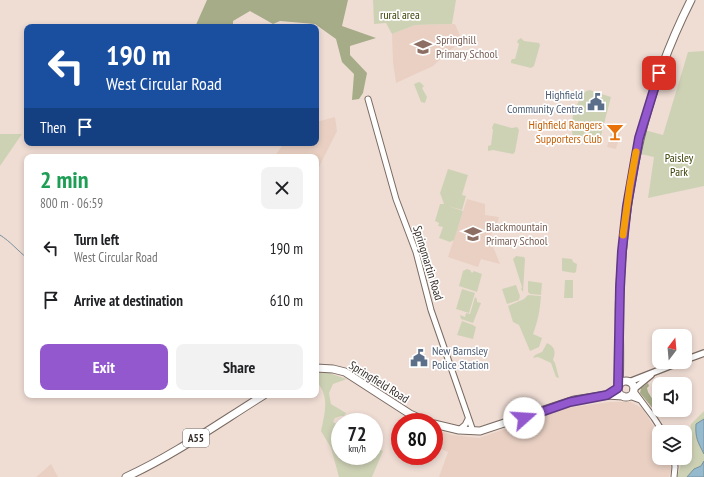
<!DOCTYPE html>
<meta charset="utf-8">
<style>
body{margin:0;font-family:"PT Sans Narrow",sans-serif;background:#f2f2f2;color:#202124;height:100vh;display:flex;flex-direction:column;font-size:15px;white-space:nowrap}
*{box-sizing:border-box;margin:0}
p{font-size:13px;color:#757577}
.icon{flex:none;width:22px;height:22px;fill:none;stroke:currentColor;stroke-width:2;stroke-linecap:round;stroke-linejoin:round}
.map{position:relative;flex:1;overflow:hidden}
.sheet{position:absolute;left:24px;top:154px;width:295px;height:244px;display:flex;flex-direction:column;background:#fff;border-radius:8px;box-shadow:0 2px 6px #0003}
.sheet>*{flex:none}
.hud{position:absolute;left:24px;top:24px;width:295px;height:122px;border-radius:8px;box-shadow:0 2px 6px #0003;background:#1a4fa0;color:#fff;overflow:hidden}
.needle{width:26px;rotate:16deg}
.buttons{position:absolute;left:652px;top:329px;display:grid;gap:8px}
.buttons a{display:grid;place-items:center;width:40px;height:40px;border-radius:8px;background:#fff;box-shadow:0 2px 6px #0003;font-size:20px}
.speed{position:absolute;left:331px;top:413px;display:flex;gap:8px;font-size:20px;font-weight:700;text-align:center}
.speed>*{display:grid;place-content:center;width:52px;height:52px;border-radius:50%;background:#fff;box-shadow:0 2px 6px #0003;line-height:1}
.speed small{font-size:10px;font-weight:400}
.speed .limit{border:6px solid #d22;background:#fff;color:#111}
.pin{position:absolute;display:grid;place-items:center;width:34px;height:34px;color:#fff;margin:-17px;border-radius:8px;box-shadow:0 2px 6px #0006}
.me{position:absolute;width:44px;margin:-22px;rotate:71deg;stroke-linejoin:round;filter:drop-shadow(0 0 3px #0008)}
.turn{display:flex;align-items:center;gap:14px;height:84px;padding:0 16px;font-size:18px}
.turn .icon{width:52px;height:52px;stroke-width:2.5}
.turn b{display:block;font-size:28px;line-height:34px}
.then{display:flex;align-items:center;height:38px;padding:0 16px;background:#0003;gap:8px;font-size:15px}
.round{display:grid;place-items:center;flex:none;width:42px;height:42px;border-radius:8px;background:#f2f2f2}
.summary{display:flex;align-items:center;justify-content:space-between;height:68px;padding:0 16px}
h1{font-size:24px;font-weight:700;line-height:30px;color:#1e9e55}
.cta{display:flex;gap:8px;margin-top:auto;padding:8px 16px}
.cta a{flex:1;height:46px;border-radius:8px;background:#9357ce;color:#fff;font-size:16px;font-weight:700;line-height:46px;text-align:center}
.cta a+a{background:#f2f2f2;color:#202124}
ul{padding:0;list-style:none}
li{display:flex;align-items:center;gap:12px;height:52px;padding:0 16px}
li div{flex:1}
li b{display:block;font-size:15px}
li em{font-style:normal}
.map>svg:first-child{display:block}
.built{fill:#e9d0c3}
.green{fill:#ced2b5}
.forest{fill:#a6ab88}
.water{fill:#96bacd;stroke:#7a919d}
.lines{fill:none;stroke-linecap:round;stroke-linejoin:round}
.stream{stroke:#7a919d;stroke-width:1}
.tertiary-casing{stroke:#7a6b62;stroke-width:7}
.secondary-casing{stroke:#7a6b62;stroke-width:8}
.trunk-casing{stroke:#7a6b62;stroke-width:9}
.tertiary{stroke:#fff;stroke-width:5}
.secondary{stroke:#fff;stroke-width:5.5}
.trunk{stroke:#fff;stroke-width:7}
.route-casing{stroke:#603986;stroke-width:10}
.route{stroke:#9357ce;stroke-width:7}
.slow{stroke:#f59e0b;stroke-width:7}
.labels{text-anchor:middle;stroke-width:3.5;stroke-linejoin:round;paint-order:stroke}
.shield{fill:#fff;stroke:#736e6b;stroke-width:1}
.shield-label{font-size:11px;font-weight:bold;fill:#37302c}
.park-label{font-size:12px;fill:#3b4003;stroke:#fff}
.education-label{font-size:12px;fill:#785e54;stroke:#fff;text-anchor:start}
.service-label{font-size:12px;fill:#4e5e75;stroke:#fff;text-anchor:end}
.food-label{font-size:12px;fill:#c56008;stroke:#fff;text-anchor:end}
.street-label{font-size:12px;fill:#37302c;stroke:#fff}
</style>
<div class="map">
<svg width="704" height="477" viewBox="0 0 704 477">
<rect width="100%" height="100%" fill="#efddd4"/>
<path class="built" d="M455,24L462,40L433,66L396,83L393,62L392,34L415,25Z
M335,117L337,131L316,173V157H274L284,143H316V122Z
M613,125L622,127L616,149L607,147Z
M467,199L485,204V215L499,217L497,225L492,230L490,239L500,264L481,259L478,267L448,257Z
M610,402H631L643,409L659,435V458H670L671,470L669,477H439L448,452L434,445V429L452,435L479,438L566,408Z
M51,464L58,477H36Z"/>
<path class="green" d="M373,0H456L452,24L415,25L392,34L386,23L374,24Z
M521,38L524,41L539,43L540,45L534,66L531,68L511,63V61L512,59H515L519,44L517,42L518,40Z
M704,51V186L648,198L654,157L636,153L641,129L663,135L688,52Z
M419,82L421,83L424,86L422,88L427,97L425,103L421,102L414,84Z
M590,90L611,97L599,143L573,137C569,120 575,104 586,91Z
M494,123L512,128L517,127L519,130L515,152L513,154L493,150L488,151V146L491,145L493,130L492,128Z
M0,134H22L0,166Z
M448,169L468,175L462,195L466,196L462,210L448,206L463,211L454,240L450,242L439,238L443,227L438,226L439,223L435,221L440,204H444L440,193Z
M516,256L524,257L525,259L523,292L521,289L522,287L513,259Z
M562,258L572,259L573,262L577,264L576,272L574,273L562,271Z
M467,269L470,270L472,273L474,271L482,274L477,292L459,286L463,271Z
M565,280H573V298H564Z
M528,281L542,283L541,295L530,294L528,292Z
M516,285L520,296L519,300L507,304L502,289Z
M462,289L475,293L469,313L456,309Z
M528,295L541,296C540,310 538,321 533,334L542,338L539,347L530,351L519,325L513,322L508,306L524,299Z
M475,297L477,299V302L481,303L473,323L461,319L460,315L465,317L466,313L470,314Z
M462,321L473,325L476,327L473,339L457,335Z
M547,343C555,347 556,351 553,360L555,363L559,378L556,377L551,363L538,357L533,358L535,355L542,352Z
M316,373H329L347,379L333,384L329,393L331,404L346,413L344,416H341L335,418L333,422L340,426V456H374V446L383,451L372,477H339L331,448L321,431C325,412 330,396 316,381Z
M704,411V477H677L683,458H685V448L691,424Z"/>
<path class="forest" d="M207,0H348L342,26L376,38L350,46V55L367,73L363,93L359,99L352,100L354,74L342,62L336,39L315,24L280,21L273,24L250,11L233,21V27H195Z
M648,383L649,386L647,388L648,392L662,415L661,416H659L640,393L641,388Z"/>
<path class="water" d="M704,419V454C698,442 695,438 696,424Z
M704,461V477H687L694,469L701,466Z"/>
<g class="lines">
<path class="stream" d="M0,235C11,242 17,250 27,258"/>
<g class="tertiary-casing">
<path id="tertiary" d="M368,99L396,199L416,252L431,310L473,431
M633,390L654,418L663,432
M629,396L640,400
M459,430L465,425L468,419
M674,458L675,467L674,477"/>
</g>
<g class="secondary-casing">
<path id="secondary" d="M685,360L704,353
M629,382L680,362
M634,389L651,375"/>
</g>
<g class="trunk-casing">
<path id="trunk" d="M316,368L333,369L345,372L410,414L428,422
M618 389a8 8 0 1 1 16 0a8 8 0 1 1-16 0Z
M619,386C621,353 618,319 620,286C625,185 645,91 691,0
M434,424L459,430L480,431L574,400L607,395L623,396
M126,477C174,455 219,423 264,395"/>
</g>
<use href="#tertiary" class="tertiary"/>
<use href="#secondary" class="secondary"/>
<use href="#trunk" class="trunk"/>
</g>
<g class="lines">
<g class="route-casing">
<path id="route" d="M524,418L570,402L607,395L618,388L620,288L622,251L627,206L639,138L659,73"/>
</g>
<use href="#route" class="route"/>
<path class="slow" d="M623,235L630,185L636,152"/>
</g>
<defs>
<g id="school-bare" transform="scale(1.38)"><path d="M0-5L7-2L0 1L-7-2ZM-4 1L0 2.5L4 1V4Q0 6-4 4Z" fill="#8d6e63" stroke="#fff" stroke-width="2.5" paint-order="stroke"/></g>
<g id="civic-bare" transform="scale(1.38)"><path d="M-.6-6.5H3V-4.5H.6V-3L4-1V1h2V6H-6V1h2V-1L-.6-3ZM-1.2 2.5V6h2.4V2.5Z" fill="#5c6f8a" stroke="#fff" stroke-width="2.5" paint-order="stroke"/></g>
<g id="bar-bare" transform="scale(1.38)"><path d="M-6-5H6L.8 .8V4.5H3.5V6h-7V4.5H-.8V.8Z" fill="#e8710a" stroke="#fff" stroke-width="2.5" paint-order="stroke"/></g>
</defs>
<g fill-rule="evenodd">
<use href="#school-bare" x="423" y="47"/>
<use href="#civic-bare" x="596" y="102"/>
<use href="#bar-bare" x="615" y="132"/>
<use href="#school-bare" x="473" y="234"/>
<use href="#civic-bare" x="419" y="358"/>
</g>
<g class="labels">
<rect class="shield" x="183" y="429" width="26" height="18" rx="3"/>
<g class="shield-label">
<text x="196" y="442">A55</text>
</g>
<g class="park-label">
<text x="400" y="19">rural area</text>
<text x="679" y="162">Paisley<tspan x="679" dy="14">Park</tspan></text>
</g>
<g class="education-label">
<text x="436" y="44">Springhill<tspan x="436" dy="14">Primary School</tspan></text>
<text x="486" y="231">Blackmountain<tspan x="486" dy="14">Primary School</tspan></text>
</g>
<g class="service-label">
<text x="583" y="99">Highfield<tspan x="583" dy="14">Community Centre</tspan></text>
<text x="432" y="355" text-anchor="start">New Barnsley<tspan x="432" dy="14">Police Station</tspan></text>
</g>
<g class="food-label">
<text x="602" y="129">Highfield Rangers<tspan x="602" dy="14">Supporters Club</tspan></text>
</g>
<g class="street-label">
<text transform="translate(428 263) rotate(73)" y="4">Springmartin Road</text>
<text transform="translate(379 382) rotate(32)" y="4">Springfield Road</text>
</g>
</g>
</svg>
<div class="buttons">
<a><svg class="needle" viewBox="-14 -14 28 28"><path d="M0-13l5 13h-10z" fill="#e53935"/><path d="M0 13l5-13h-10z" fill="#757577"/></svg></a>
<a><svg class="icon" aria-label="sound" viewBox="0 0 24 24"><path d="M4 9h4l5-4v14l-5-4H4zM17 9q2 3 0 6"/></svg></a>
<a><svg class="icon" aria-label="layers" viewBox="0 0 24 24"><path d="M12 4l9 5-9 5-9-5zM3 14l9 5 9-5"/></svg></a>
</div>
<div class="speed"><div>72<small>km/h</small></div><div class="limit">80</div></div>
<div class="pin" style="left:659px;top:73px;background:#d93025"><svg class="icon" aria-label="arrive" viewBox="0 0 24 24"><path d="M6 21V4h12l-3 4 3 4H6"/></svg></div>
<svg class="me" style="left:524px;top:418px" viewBox="-20 -20 40 40"><circle r="19" fill="#fff"/><path d="M0-13L10 11 0 6-10 11z" fill="#9357ce"/></svg>
<div class="hud">
<div class="turn"><svg class="icon" aria-label="left" viewBox="0 0 24 24"><path d="M17 20v-9H6M10 6l-5 5 5 5"/></svg><div><b>190 m</b>West Circular Road</div></div>
<div class="then">Then<svg class="icon" aria-label="arrive" viewBox="0 0 24 24"><path d="M6 21V4h12l-3 4 3 4H6"/></svg></div>
</div>
<section class="sheet">
<div class="summary"><div><h1>2 min</h1><p>800 m · 06:59</p></div><a class="round"><svg class="icon" aria-label="close" viewBox="0 0 24 24"><path d="M6 6l12 12M18 6L6 18"/></svg></a></div>
<ul>
<li><svg class="icon" aria-label="left" viewBox="0 0 24 24"><path d="M17 20v-9H6M10 6l-5 5 5 5"/></svg><div><b>Turn left</b><p>West Circular Road</p></div><em>190 m</em></li>
<li><svg class="icon" aria-label="arrive" viewBox="0 0 24 24"><path d="M6 21V4h12l-3 4 3 4H6"/></svg><div><b>Arrive at destination</b></div><em>610 m</em></li>
</ul>
<div class="cta"><a>Exit</a><a>Share</a></div>
</section>
</div>
